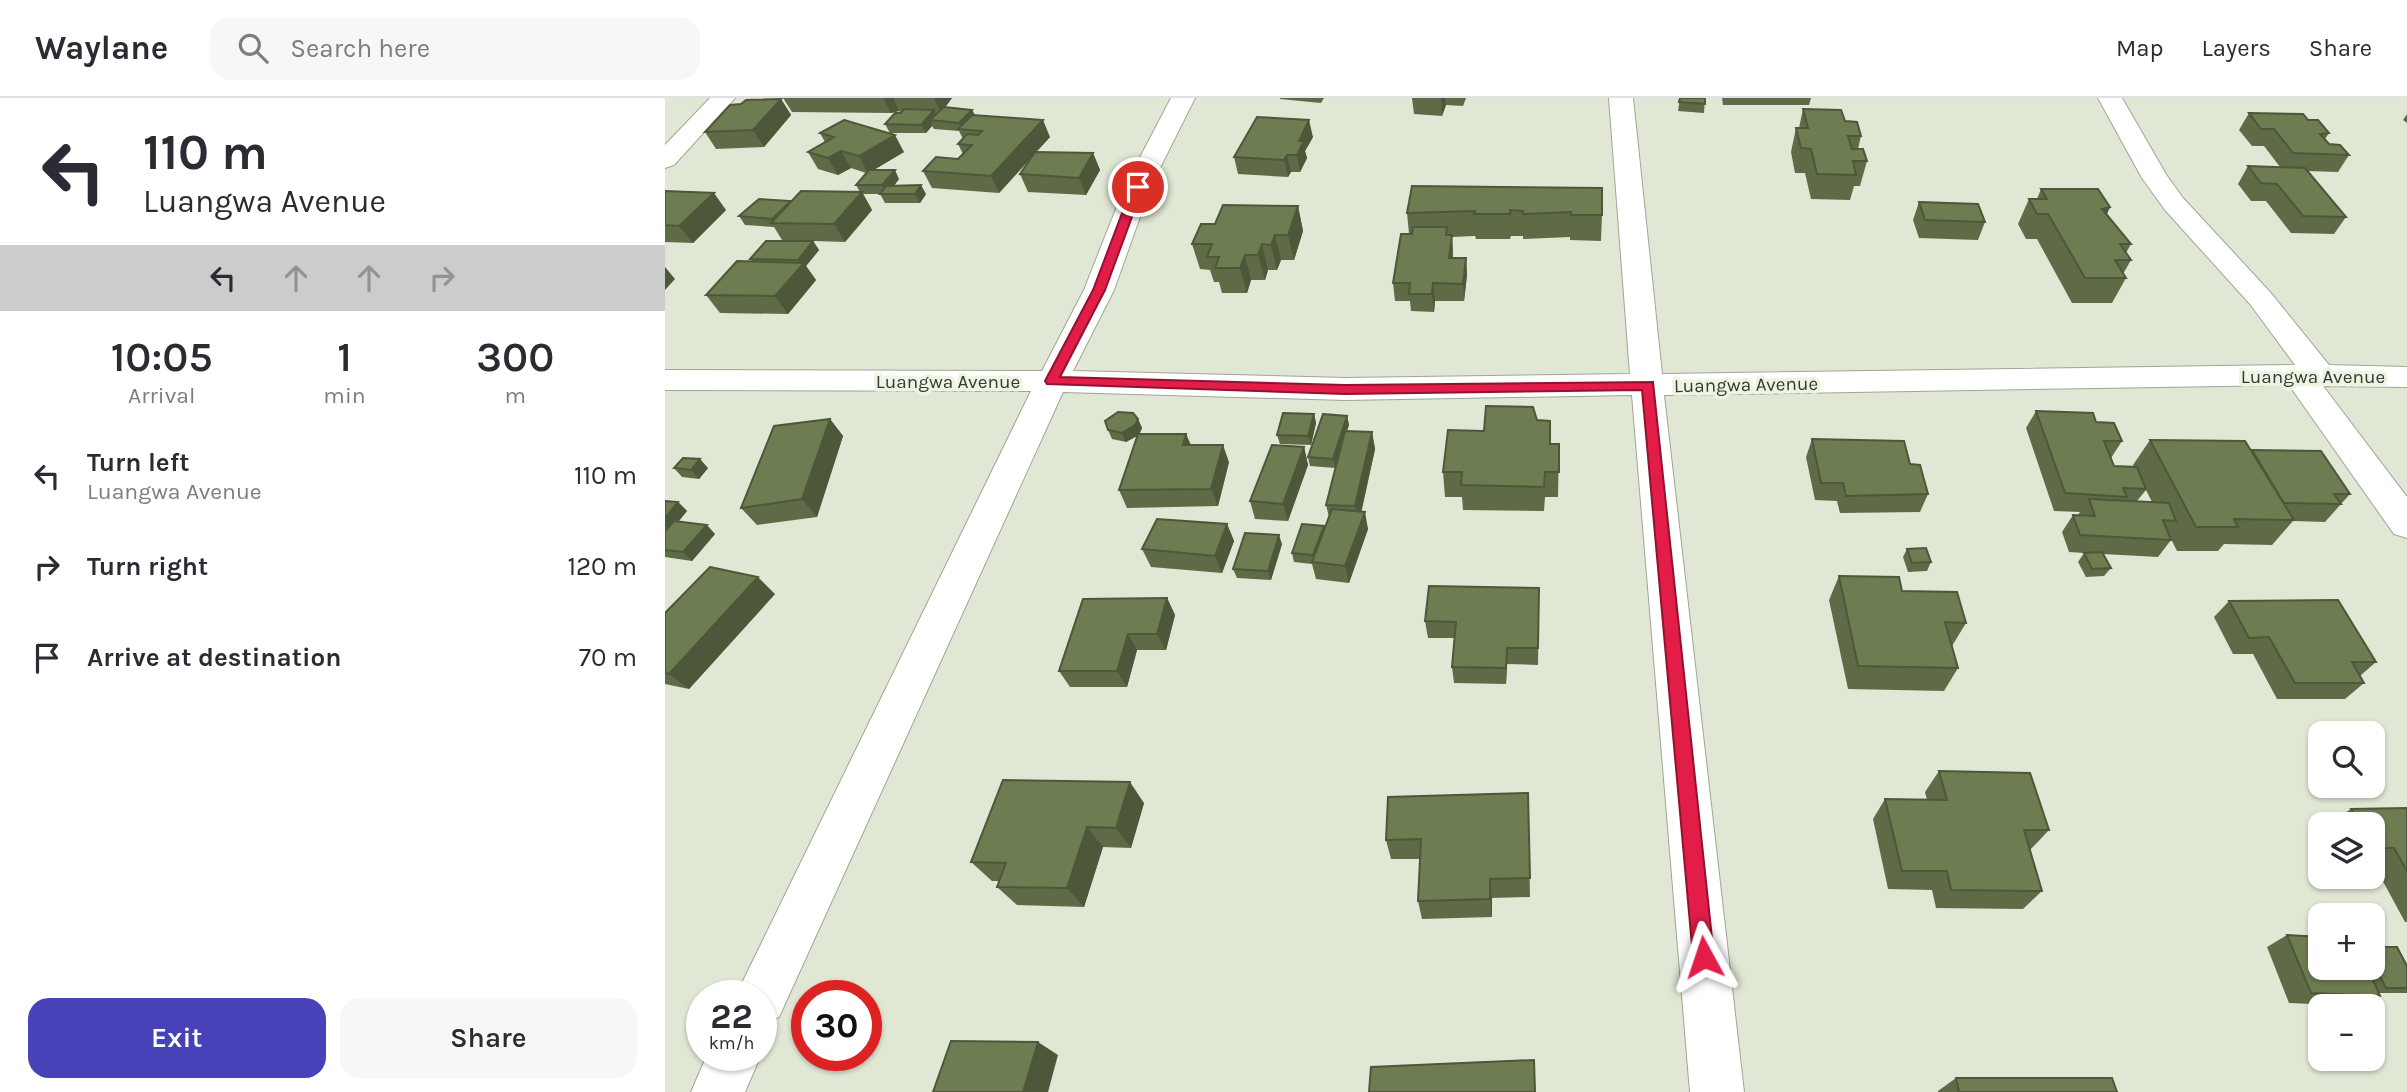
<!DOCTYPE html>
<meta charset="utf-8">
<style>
body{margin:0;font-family:Karla,sans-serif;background:#f7f7f7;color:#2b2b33;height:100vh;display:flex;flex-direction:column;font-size:26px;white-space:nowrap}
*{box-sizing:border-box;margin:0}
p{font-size:23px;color:#7c7c81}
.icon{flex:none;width:38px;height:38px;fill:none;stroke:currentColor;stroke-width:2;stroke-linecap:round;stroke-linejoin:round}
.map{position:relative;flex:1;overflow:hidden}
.side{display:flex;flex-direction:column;background:#fff;width:665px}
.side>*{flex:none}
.hud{background:#fff;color:#2b2b33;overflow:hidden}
.buttons{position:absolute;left:1643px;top:623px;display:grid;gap:14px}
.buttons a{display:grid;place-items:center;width:77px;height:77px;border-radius:14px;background:#fff;box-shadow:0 2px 5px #0004;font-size:35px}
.speed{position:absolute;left:21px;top:882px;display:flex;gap:14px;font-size:35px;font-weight:700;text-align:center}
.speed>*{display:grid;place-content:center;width:91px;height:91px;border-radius:50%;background:#fff;box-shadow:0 2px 5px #0004;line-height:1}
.speed small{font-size:18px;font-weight:400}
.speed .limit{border:10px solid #d22;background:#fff;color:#111}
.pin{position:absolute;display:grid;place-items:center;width:60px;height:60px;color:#fff;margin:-30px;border:4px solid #fff;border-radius:50%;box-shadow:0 2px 7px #0007}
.me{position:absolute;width:77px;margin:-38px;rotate:355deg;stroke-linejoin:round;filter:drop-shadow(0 0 5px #0008)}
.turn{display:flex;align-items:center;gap:24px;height:147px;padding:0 28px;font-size:32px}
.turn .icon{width:91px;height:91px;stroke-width:2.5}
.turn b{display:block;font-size:49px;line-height:60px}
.lanes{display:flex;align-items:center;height:66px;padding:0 28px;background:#0003;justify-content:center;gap:35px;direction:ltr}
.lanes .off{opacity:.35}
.eta{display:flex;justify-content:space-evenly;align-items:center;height:119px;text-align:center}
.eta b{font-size:42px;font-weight:600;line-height:49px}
.button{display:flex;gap:14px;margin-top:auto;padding:14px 28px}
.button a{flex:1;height:80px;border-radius:21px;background:#4742b8;color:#fff;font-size:28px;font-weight:600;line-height:80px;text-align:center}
.button a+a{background:#f7f7f7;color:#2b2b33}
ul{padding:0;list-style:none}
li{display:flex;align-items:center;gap:21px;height:91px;padding:0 28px}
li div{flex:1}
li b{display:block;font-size:26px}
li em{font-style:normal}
header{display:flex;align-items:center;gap:42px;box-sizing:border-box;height:98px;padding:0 35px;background:#fff;border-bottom:2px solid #e1e1e2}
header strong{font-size:33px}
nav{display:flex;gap:38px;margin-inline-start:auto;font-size:24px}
.search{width:490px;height:63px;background:#f7f7f7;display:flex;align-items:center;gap:18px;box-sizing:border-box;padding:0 24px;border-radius:21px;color:#7c7c81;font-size:26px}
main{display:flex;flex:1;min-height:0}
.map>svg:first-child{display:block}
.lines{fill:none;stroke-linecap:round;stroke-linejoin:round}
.street-casing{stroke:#a0a695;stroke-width:2}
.street{fill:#fff;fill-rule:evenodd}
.wall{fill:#5f6b47;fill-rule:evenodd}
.shaded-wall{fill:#4d5739}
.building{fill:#6e7c52;stroke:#4d5739;stroke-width:2}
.route{fill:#e11d48;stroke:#92132f;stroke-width:2}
.labels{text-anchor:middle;stroke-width:7;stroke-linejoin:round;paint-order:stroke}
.street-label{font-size:19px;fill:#373a33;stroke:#edf4e1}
</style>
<header>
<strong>Waylane</strong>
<div class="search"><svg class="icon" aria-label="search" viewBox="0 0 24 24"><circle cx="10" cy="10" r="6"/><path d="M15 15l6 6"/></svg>Search here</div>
<nav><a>Map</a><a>Layers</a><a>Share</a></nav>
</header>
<main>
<section class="side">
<div class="hud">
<div class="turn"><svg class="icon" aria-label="left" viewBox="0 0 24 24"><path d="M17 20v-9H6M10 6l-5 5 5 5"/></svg><div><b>110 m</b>Luangwa Avenue</div></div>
<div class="lanes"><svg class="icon" aria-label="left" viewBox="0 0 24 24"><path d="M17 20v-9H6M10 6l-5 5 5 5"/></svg><svg class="icon off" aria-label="ahead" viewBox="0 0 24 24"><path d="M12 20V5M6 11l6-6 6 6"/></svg><svg class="icon off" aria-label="ahead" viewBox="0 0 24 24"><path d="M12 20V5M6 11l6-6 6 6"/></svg><svg class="icon off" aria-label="right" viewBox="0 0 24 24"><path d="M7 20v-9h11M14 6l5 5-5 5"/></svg></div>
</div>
<div class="eta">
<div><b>10:05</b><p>Arrival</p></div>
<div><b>1</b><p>min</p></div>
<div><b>300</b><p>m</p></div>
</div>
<ul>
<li><svg class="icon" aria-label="left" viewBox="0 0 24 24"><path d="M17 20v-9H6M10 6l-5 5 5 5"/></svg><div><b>Turn left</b><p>Luangwa Avenue</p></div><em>110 m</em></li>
<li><svg class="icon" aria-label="right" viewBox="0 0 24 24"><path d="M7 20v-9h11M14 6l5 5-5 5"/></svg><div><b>Turn right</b></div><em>120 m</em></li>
<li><svg class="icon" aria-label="arrive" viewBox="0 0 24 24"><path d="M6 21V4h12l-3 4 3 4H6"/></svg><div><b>Arrive at destination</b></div><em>70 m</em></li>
</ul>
<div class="button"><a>Exit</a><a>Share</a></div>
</section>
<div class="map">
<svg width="1742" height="994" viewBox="0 0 1742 994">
<rect width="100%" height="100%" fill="#e0e7d4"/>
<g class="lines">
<g class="street-casing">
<path id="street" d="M45,0H70L9,67L0,70V47Z
M506,0H530L486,88L449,192L408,273L680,280L965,276L944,0H968L997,276L1630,267L1585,206L1500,112L1477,80L1433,0H1457L1502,78L1518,100L1605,194L1664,267L1742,269V289L1658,288L1742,399V440L1729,436L1624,287L999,297L1079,994H1025L967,297L680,302L398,294L114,919L96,926V898H72L78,883L366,293L0,292V272L377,273L419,192L460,88Z
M42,957H96L80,994H26Z"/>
</g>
<use href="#street" class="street"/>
</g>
<path class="wall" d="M118,0H287L280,9L307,12L310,17L385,39L371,54L428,55L435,72L421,97L363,94L355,76L368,58L334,95L267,90L258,73L293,61L298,56L293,46L298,41L294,33L269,31L267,28L261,35H225L220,26L236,15L234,13L226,15L127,14Z
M615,0H659L656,5L615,1Z
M747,0H801L798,8L781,7L777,18L749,16Z
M1015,0H1040L1039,15L1013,13Z
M1057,0H1146L1144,7H1058Z
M116,1L126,17L99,49L51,51L40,34L76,6Z
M1138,11L1180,23L1196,38L1193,51L1202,63L1195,88H1189L1185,102L1146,101L1140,75H1130L1126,54L1131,30H1134Z
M1584,15L1643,22L1664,35L1660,41L1664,46L1684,57L1673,74L1643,73L1681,119L1669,136L1626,135L1601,103H1586L1573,86L1583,68L1615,69L1599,48H1587L1574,32Z
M1742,16V25L1738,22Z
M155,35L239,54L209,72L234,81L229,88L261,96L255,105H220L215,96H198L207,112L180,144L117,142L109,129L80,127L74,118L126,103L195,94L191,87L201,75L186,70L173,77L153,71L143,54L160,44Z
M648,39L640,53L642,60L635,74H626L623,79L573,76L569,59Z
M747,88L937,117L936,143L905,142V139L858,141V138H846L845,141H811L810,138L787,139L788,160H801L802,177L799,203H770L769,214L746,213L745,203H730L728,185L744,136L742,115Z
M1376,91L1445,109L1442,116L1466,146L1461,155L1466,162L1458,176L1461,180L1447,205H1407L1372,141H1361L1353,126L1364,101H1372Z
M0,93L61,112L28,145L0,144Z
M1254,104L1320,124L1313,142L1254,140L1248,122Z
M633,108L638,133L629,162H616L612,172H603L600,182H586L582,195H557L554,184H549L545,172L535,171L527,146L550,126Z
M148,143L154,152L141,168L151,182L123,216L55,215L41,197L87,163L85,161Z
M1371,313L1431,324L1457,343L1446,360L1449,368L1469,369L1468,367L1485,342L1586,353L1587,352L1685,396L1660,424L1628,423L1607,447L1559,446L1553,453H1512L1505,439L1506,442L1493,459L1438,456L1446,470L1439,478L1421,479L1413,464L1419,455L1404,454L1397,434L1408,417H1413L1415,414L1389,413L1361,330ZM1481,392L1487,404L1472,403Z
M649,316L651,325L646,347L615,346L612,337Z
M682,318L684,327L681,333L707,334L710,351L696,414L703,431L684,485L651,481L647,466L629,464L627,455L659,431L664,419L661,407L673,359L670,370L645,368L643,359Z
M165,321L178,338L152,419L92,427L76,410Z
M473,321L477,330L474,336H521L526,347L564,364L553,408L462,410L454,392L473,337L461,344L447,341L443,332Z
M872,322L885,346H894L893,399H880L879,413L798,412L797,399H780L778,374L819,333Z
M1147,341L1245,366L1263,396L1255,414L1175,415L1172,403L1150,402L1141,359Z
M639,349L643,367L623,423L590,421L585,403Z
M9,370H43L34,381L17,379Z
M0,403L13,404L22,413L13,423L50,436L27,463L0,459Z
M562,426L569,443L557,475L486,469L477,451Z
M617,446L606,482L572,480L568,471Z
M1242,451L1266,464L1262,473L1243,474L1238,459Z
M1174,478L1237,493L1301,525L1287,548L1293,570L1279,593L1183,591L1164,502Z
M874,490L873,567L842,566L841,586L789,585L787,569L789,540H763L760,523Z
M110,496L24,591L0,586V515Z
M502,500L510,517L501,552H472L462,589H405L394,573Z
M1564,503L1711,564L1695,578L1699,585L1680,601H1612L1588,556H1568L1549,519Z
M1274,673L1384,732L1365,752L1377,793L1358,811L1271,810L1267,792L1223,791L1208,721L1220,701L1262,702L1260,694Z
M863,695L865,799L827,800V819L757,821L753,803L755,761H726L721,742Z
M479,705L466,750L438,749L419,809L352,807L332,789L334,783H327L306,764Z
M1742,710V824H1740L1708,765V726H1666L1665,725L1686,711Z
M1622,837L1656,870H1708V849L1742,868V895H1714L1715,898L1692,908L1624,905L1602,849Z
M1291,980L1452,994H1273V993Z"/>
<path class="shaded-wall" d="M218,0H228L234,13L226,15Z
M269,0H287L276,15Z
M776,0H780L781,7L777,18Z
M116,1L126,17L99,49L88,32Z
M269,12L273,20L265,22L267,28L261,35L256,27Z
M307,12L311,20L296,31L294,25Z
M378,22L385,39L334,95L326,78Z
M644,22L648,39L640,53L642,60L635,74L632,57L634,43Z
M230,37L239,54L203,75L194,58Z
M176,53L186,70L173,77L163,60Z
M428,55L435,72L421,97L414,80Z
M622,57L626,74L623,79L619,62Z
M230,72L234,81L222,96L217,87Z
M256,87L261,96L255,105L250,96Z
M197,94L207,112L180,144L169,126Z
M49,95L61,112L28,145L14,128Z
M633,108L638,133L629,162L623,137Z
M1445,109L1433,134L1437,111Z
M610,137L616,162L612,172L606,147Z
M787,137L788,155L786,177L784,160Z
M148,143L154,152L141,168L151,182L123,216L110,198L137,167L133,162Z
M597,146L603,172L600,182L593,157Z
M580,157L586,182L582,195L575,170Z
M801,160L802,177L799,203L798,186Z
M0,169L10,181L0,192Z
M768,185L770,203L769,214L767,196Z
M649,316L651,325L646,347L643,338Z
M682,318L684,327L670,370L668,361Z
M165,321L178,338L152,419L137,401Z
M473,321L477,330L474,337L461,344L457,335Z
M707,334L710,351L694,425L690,408Z
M521,336L528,353L518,347Z
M558,347L564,364L553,408L546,391Z
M639,349L643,367L623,423L618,406Z
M35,361L43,370L34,381L26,372Z
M13,404L22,413L2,438L0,437V420Z
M700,414L703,431L684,485L680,468Z
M562,426L569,443L557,475L550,458Z
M42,427L50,436L27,463L18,454Z
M614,437L617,446L606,482L603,473Z
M93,479L110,496L24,591L4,576Z
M502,500L510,517L501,552L492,536Z
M463,536L472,552L462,589L452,573Z
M842,550V566L841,586V570Z
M465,684L479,705L466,750L451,730Z
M422,729L438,749L419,809L402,790Z
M825,781L827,800V819L825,801Z
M373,944L393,957L383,994H358Z"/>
<path class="building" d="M1015,0H1040V6L1014,4Z
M116,1L88,32L40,34L65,7L76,6L81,2Z
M279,9L307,12L294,25L265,22Z
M239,11L269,12L256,27L220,26L230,15H236Z
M1138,11L1176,12L1180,23L1192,24L1196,38H1183L1187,51H1198L1202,63H1188L1191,77L1152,76L1146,51L1136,50L1131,30H1143Z
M1584,15L1638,16L1643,22H1653L1664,35L1655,36L1664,46L1675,47L1684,57L1628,55L1609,31H1596Z
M307,17L378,22L326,78L258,73L271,59L293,61L307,47L293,46L302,36L313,37L317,33L293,31Z
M592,19L644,22L634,43H639L632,57H622L619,62L569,59Z
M179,22L230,37L194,58L176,53L163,60L143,54L169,39L155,35Z
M370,54L428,55L414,80L355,76Z
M1583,68L1640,70L1681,119L1638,118L1612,86L1596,85Z
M204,72H230L217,87H191Z
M256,87L250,96H215L221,88Z
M747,88L937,90V117H906V114L858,116V113L845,112V116H809L810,113L742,115Z
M1376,91H1433L1445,109L1437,111L1466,146H1455L1466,162H1450L1461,180H1420L1383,116H1372L1364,101H1382Z
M0,93L49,95L14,128L0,127Z
M136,93L197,94L169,126L106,125Z
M94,101L126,103L107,121L74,118Z
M1254,104L1313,106L1320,124L1260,122Z
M558,107L633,108L623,137H610L606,147L597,146L593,157H580L575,170H550L554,159H542L547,146H527L536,126H550Z
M748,129H782L781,137H787L784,160H801L798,186L768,185L767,196H744L745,185H728L736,136H747Z
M101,143H148L133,162L85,161Z
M72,163L139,165L110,198L41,197Z
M821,308L868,309L872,322L885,323V346H894V374H880L879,389L796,387L797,374H778L783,332L819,333Z
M1371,313L1428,315L1431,324L1449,325L1457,343H1439L1449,368L1472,369L1481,391L1458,390L1462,399L1400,395Z
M453,314L468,315L473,321L470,327L457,335L443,332L440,323Z
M618,315L649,316L643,338L612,337Z
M658,316L682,318L668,361L643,359Z
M165,321L137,401L76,410L109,328Z
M680,333L707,334L690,408L661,407Z
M473,336H521L518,347H558L546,391L454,392Z
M1147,341L1239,343L1245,366L1255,367L1263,396L1181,398L1178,385H1156Z
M1485,342L1580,343L1629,422L1569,421L1573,429H1531Z
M607,347L639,349L618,406L585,403Z
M1587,352L1656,353L1685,396H1669L1676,406L1619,405Z
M18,360L35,361L26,372L9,370Z
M1424,401L1504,405L1511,423L1498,422L1506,442L1415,437L1408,417L1430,418Z
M0,403L13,404L0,420Z
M667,411L700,414L680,468L647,464Z
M492,421L562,426L550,458L477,451Z
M9,423L42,427L18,454L0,452V433Z
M637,426L659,428L648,457L627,455Z
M580,435L614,437L603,473L568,471Z
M1261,450L1266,464L1247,465L1242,451Z
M1437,454L1446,470L1427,471L1419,455Z
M45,469L93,479L4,576L0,575V515Z
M1174,478L1234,479L1237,493L1292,494L1301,525L1280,524L1293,570L1193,568Z
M764,488L874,490L873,550H842L841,570L787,569L791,524L760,523Z
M502,500L492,536H463L452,573H394L418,501Z
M1673,502L1711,564H1687L1699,585H1630L1604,539L1584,540L1564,503Z
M1274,673L1365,675L1384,732H1359L1377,793L1286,792L1282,773H1237L1220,701L1282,702Z
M338,682L465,684L451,730L422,729L402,790L332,789L341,765L306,764Z
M863,695L865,780L825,781V801L753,803L756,741L721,742L723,699Z
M1742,710V773L1729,750H1708V726H1694L1686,711Z
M1622,837L1656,839V870H1703L1715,898L1646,895Z
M1708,849H1732L1742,868V890H1721L1708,865Z
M286,943L373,944L358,994H268Z
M869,962L870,994H704L706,969Z
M1291,980H1447L1452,994H1294Z"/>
<path class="route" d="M473,85L478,89L440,192L395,279L680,287L988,284L1049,859L1046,867L1039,870L1031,867L1028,859L977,292L680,296L382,286L380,283L428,192L467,89Z"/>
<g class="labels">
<g class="street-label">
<text x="1648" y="285">Luangwa Avenue</text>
<text x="283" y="290">Luangwa Avenue</text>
<text transform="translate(1081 286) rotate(-1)" y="7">Luangwa Avenue</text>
</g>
</g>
</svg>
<div class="buttons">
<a><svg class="icon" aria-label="search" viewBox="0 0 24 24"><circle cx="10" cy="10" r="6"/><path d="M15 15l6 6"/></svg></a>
<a><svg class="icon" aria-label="layers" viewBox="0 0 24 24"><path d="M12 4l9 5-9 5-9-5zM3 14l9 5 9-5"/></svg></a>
<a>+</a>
<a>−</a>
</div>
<div class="speed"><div>22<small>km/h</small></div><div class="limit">30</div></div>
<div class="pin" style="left:473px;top:89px;background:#d93025"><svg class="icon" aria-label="arrive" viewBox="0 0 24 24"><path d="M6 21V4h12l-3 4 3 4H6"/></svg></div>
<svg class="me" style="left:1039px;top:859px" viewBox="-20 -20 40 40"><path d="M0-17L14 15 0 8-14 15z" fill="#e11d48" stroke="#fff" stroke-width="4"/></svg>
</div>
</main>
